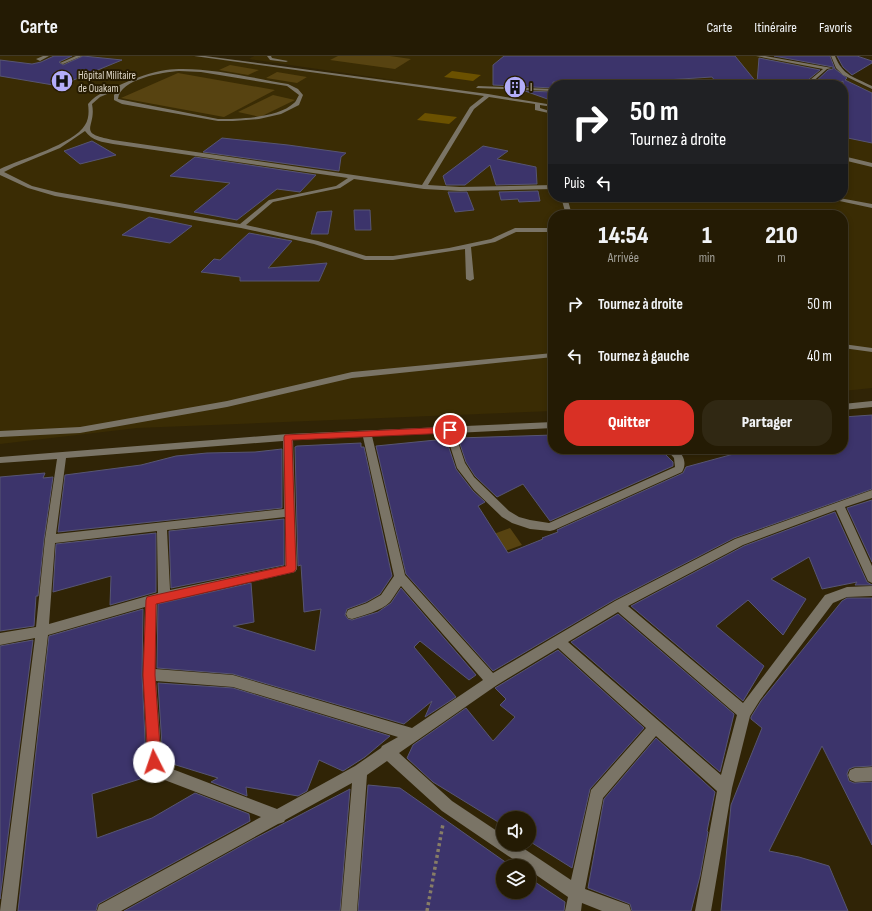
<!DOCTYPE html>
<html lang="fr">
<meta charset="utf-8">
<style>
body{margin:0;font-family:"Sofia Sans Condensed",sans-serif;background:#302813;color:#f1f3f6;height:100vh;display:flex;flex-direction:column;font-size:15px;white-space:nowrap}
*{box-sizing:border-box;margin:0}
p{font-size:13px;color:#a3a19a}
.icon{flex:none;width:22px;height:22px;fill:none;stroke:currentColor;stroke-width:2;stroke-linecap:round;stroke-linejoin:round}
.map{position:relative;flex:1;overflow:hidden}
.drawer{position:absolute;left:548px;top:154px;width:300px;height:244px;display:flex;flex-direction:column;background:#241b04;border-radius:16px;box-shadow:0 2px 6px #0003,0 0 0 1px #413926}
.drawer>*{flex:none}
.banner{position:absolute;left:548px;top:24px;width:300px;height:122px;border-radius:16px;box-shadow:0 2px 6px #0003,0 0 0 1px #413926;background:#202124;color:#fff;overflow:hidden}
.fabs{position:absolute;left:496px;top:755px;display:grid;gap:8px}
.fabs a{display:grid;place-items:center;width:40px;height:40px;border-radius:50%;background:#241b04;box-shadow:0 2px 6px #0003,0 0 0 1px #413926;font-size:20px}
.pin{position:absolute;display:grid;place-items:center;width:34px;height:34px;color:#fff;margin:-17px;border:2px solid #fff;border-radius:50%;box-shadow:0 1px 4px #0007}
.me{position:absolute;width:44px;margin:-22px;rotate:356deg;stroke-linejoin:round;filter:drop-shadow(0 0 3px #0008)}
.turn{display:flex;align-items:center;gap:14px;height:84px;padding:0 16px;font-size:18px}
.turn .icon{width:52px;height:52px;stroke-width:2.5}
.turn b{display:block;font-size:28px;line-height:34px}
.then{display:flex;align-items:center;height:38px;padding:0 16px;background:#0003;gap:8px;font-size:15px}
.eta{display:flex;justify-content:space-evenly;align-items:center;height:68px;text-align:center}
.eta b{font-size:24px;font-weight:800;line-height:28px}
.cta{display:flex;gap:8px;margin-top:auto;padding:8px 16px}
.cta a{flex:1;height:46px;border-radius:16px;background:#d93025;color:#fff;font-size:16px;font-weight:800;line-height:46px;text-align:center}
.cta a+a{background:#302813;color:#f1f3f6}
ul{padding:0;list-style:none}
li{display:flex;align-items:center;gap:12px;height:52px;padding:0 16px}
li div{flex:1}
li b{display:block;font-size:15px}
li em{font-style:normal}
header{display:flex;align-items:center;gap:24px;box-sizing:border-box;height:56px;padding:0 20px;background:#241b04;border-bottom:1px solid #413926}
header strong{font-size:19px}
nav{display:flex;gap:22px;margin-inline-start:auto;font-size:14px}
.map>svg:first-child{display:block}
.built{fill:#3a2c04}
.green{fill:#574311}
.water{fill:#6b5100}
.building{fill:#3c346b;stroke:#575573}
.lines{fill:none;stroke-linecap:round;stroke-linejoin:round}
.path-far1{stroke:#877d66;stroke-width:1;stroke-dasharray:1 1;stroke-linecap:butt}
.path{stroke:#877d66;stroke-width:3.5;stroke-dasharray:3 3;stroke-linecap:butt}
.minor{fill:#7a7466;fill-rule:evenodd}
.route{fill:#d93025;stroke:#8d1f18}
.labels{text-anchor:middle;stroke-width:4;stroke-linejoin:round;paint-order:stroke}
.far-poi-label{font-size:11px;fill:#ded6c6;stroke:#261b00;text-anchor:start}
</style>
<header>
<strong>Carte</strong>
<nav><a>Carte</a><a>Itinéraire</a><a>Favoris</a></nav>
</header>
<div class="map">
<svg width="872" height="855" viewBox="0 0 872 855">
<rect width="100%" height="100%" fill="#302406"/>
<path class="built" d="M0,0H192L407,26L249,3L254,0H764L819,9V12L799,28H791L790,29H553V141H843V29H814L827,21L839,17L872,34V332L843,335V159H553V355L137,372L0,388Z"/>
<path class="green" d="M338,0H390L411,3L395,13L330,4Z
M230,9L259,14L248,19L219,14Z
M277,16L307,21L297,27L266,22Z
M178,17L275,34L224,61L121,42Z
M273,39L295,44L260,61L238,56Z
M510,472L522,489L469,508L461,490Z"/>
<path class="water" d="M452,15L481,19L473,25L444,21Z
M425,57L457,61L449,68L417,64Z"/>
<path class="building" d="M54,0H72L59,6L63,9L83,0L122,4L59,30L0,20V4L32,8L41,6Z
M504,0H735L757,27L716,26L712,21L604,28L553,26V32L493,29V9Z
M774,0H830L835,13L847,22L845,24L872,37V87L843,81V25L838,28H813L828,14L833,13V11Z
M837,0H857L872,5V7L852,19L843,11Z
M759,2L820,14L803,28L757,27Z
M525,35L553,36V45Z
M222,82L288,89L346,97L341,101L339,115L203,96Z
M92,85L116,99L80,108L64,95Z
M483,90L508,95L497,103L536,111L537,128L496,129L490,109L465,129H446L443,120Z
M195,101L316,119L300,136L277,133L237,164L194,156L230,127L170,120Z
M538,135L540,145L519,146L518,143L501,144L499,136Z
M448,136H467L474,154L455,156Z
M354,154H370L371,174H355Z
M332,155L328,178H311L317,156Z
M149,161L192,170L170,187L122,179Z
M249,177L292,185L268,212L327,207L319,225H240V221L201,216L214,203L220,204Z
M872,359V433L734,482L614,544L493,615L406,518L376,390L446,383L456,413L473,435L485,446L478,450L508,497L543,483L542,482L558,476L557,474L683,417L686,411L752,393H843V361Z
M553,379V393H660L673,406V410L550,465L523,428L497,441L475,420L466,406L458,382Z
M361,387V391H364L392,520L380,538L366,546L347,553L345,559L348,563L352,564L378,556L391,547L401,532L476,619L469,624L420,585L414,591L456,641L425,661L432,645L404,668L233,618L157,612L158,548L251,527L254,566L233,570L315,595L321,553L304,556L301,509L298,510L295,391L297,390Z
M282,393V452L58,476L65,419L141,409L176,400L207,397L255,396Z
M45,417L43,422L53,421L44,483L38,540H36L34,570L0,575V421Z
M872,444V506L847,452Z
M835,456L867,526L872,529H855L857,526L822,533L809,501L771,523L806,543L783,579L748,544L716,570L764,610L743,645L631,550L744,490Z
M284,463V509L171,532L169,475Z
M156,477V536L110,549L111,520L53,536L56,488Z
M847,542H872V710L854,711L849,713L847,718L849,725L854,727L872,726V789L822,690L769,795L799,801L829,810L848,855H721L731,749L762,672L751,663V661L761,645L842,545Z
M143,553L142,619L146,706L153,719L92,738L97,782L152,762L195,737L249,758L250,765L98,848L96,855H18L49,580Z
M618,558L734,658L720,716L571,586Z
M33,584L0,843V590Z
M558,594L644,672L590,733L572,812L529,785V762H503V769L433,726L407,702L413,689L466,652L493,685L515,661L500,649L506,643L495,632Z
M158,627L233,632L390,680L365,701L343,715L319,704L307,735L298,740L246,731L247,740L211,726L218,722L163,705Z
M656,682L715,736L707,775L708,776L700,820L691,855H632L630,848L588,832L604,743Z
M368,729L400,732L511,810H503V836H529V822L565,846L564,855H358Z
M350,733L340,855H124L252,784Z"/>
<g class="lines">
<path class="path-far1" d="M684,27L686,29"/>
<path class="path" d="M427,855L443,768"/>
<path class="minor" d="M43,0H49L40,5L36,3Z
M76,0H82L63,8L60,7Z
M194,0H205L488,38L553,49V51L540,49V52L553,56V58L535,54V48L489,41L474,53L428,129L460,131L553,129V133L460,135L424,133L354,123L340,132L273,146L246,169L318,185L366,200H393L449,192L491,183L515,172H553V176H516L495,186L471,191L474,223L470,225L466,223L465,193L393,204H365L314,188L241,172L55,140L28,132L0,119V113C21,103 74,88 85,69C89,63 89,55 88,48C97,37 109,34 122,28C136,22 151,16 166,14C200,9 253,22 288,28L298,33L303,39L299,49L281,58L259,63L233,65H218L122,48L114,44V39L119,33L100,41L92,48C97,72 75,77 113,84L422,129L470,51L484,40ZM179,15L201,16L287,30L299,39C297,42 296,46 294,47C278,62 239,63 218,63L118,43C120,23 163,16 179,15ZM85,75C92,85 103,86 113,88L348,122L336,130L269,144L240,168L56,136L32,130L4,116L14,111L60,92Z
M267,0H271L272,2L288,5L286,6L270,4Z
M756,0H765L832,12L827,13L809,29H804L823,13Z
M831,0H835C843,20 854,21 872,30V33L843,19L836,12Z
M478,30L553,33V35L476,32Z
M843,100L872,107V111L843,104Z
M561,141H567L572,159H566Z
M821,141H834L872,148V152Z
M843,288L872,292V296L843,292Z
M553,297V301L352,322L227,351L80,377L0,381V375L80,371L227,345L352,316Z
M872,345V351L843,354V348Z
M553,366V372L455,377L465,407L474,421L509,455L519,461L530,464L549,467L675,411L674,402L666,393H677C684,400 687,407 682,416L554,474L550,475L530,473L512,467L502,461L474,434L457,412L446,377L372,380L405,519L493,617L615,545L735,483L872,434V442L845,451L872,510V527L868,525L836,454L743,489L628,550L743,647L825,539L847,531L872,530V540L847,541L833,547L760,644L750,660L732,732L711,855H695L717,735L656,680L603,742L585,833L629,849L631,855H602L582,847L581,855H565L568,841L529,814V810H523L442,755L387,705L367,719L357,855H341L352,727L285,764L284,766L278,768L121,855H97L99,849L261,761L162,723L152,717L147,706L143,619L145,551L48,579L16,855H0L35,582L0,589V577L36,571L45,483L57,403L0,407V401L288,378ZM363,381L394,520L381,539L367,547L348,554L346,558L348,562L352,563C364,559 381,555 390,546C394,541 397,535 401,530L483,624L412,672L233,619L155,613L157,547L295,516L297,513L293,384ZM283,385L284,453L56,478L66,402ZM285,461V510L170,534L167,474ZM157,475L158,537L49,568L55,487ZM618,556L737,659L721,719L568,586ZM558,592L646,672L591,734L571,824L517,788H503V779L452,745L399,697L497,629ZM156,625L233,631L398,681L382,690L381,692L355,710L277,753L167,711L162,707Z
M872,711V725L855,726L850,724L848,719L850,714L855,712Z"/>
</g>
<path class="route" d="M450,371L454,374L450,377L292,384L296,513L294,516L156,548L155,619L161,706L159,711L154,713L150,711L148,706L143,619L146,544L147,541L151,540L286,510L284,381L285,379Z"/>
<defs>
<g id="hospital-disc" transform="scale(1.15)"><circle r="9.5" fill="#b3adf9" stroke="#261b00"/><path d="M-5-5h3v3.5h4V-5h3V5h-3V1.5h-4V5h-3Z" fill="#111"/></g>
<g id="building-disc" transform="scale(1.15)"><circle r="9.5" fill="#b3adf9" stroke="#261b00"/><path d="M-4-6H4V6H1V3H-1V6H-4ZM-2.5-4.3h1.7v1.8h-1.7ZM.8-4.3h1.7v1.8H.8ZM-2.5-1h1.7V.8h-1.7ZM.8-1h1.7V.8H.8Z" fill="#111"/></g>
</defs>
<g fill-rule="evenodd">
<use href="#hospital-disc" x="62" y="25"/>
<use href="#building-disc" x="515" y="31"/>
</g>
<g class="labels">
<g class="far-poi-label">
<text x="78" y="23">Hôpital Militaire<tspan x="78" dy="13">de Ouakam</tspan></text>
<text x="530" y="35">I</text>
</g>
</g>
</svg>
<div class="fabs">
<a><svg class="icon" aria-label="sound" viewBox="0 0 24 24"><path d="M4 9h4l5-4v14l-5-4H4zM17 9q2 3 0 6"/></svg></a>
<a><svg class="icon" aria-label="layers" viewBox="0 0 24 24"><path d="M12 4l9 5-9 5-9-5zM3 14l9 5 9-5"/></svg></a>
</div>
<div class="pin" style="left:450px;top:374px;background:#d93025"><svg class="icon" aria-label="arrive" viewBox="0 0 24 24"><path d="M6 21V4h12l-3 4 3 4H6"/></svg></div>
<svg class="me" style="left:154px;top:706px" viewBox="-20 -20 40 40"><circle r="19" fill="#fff"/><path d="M0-13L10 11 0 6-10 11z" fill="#d93025"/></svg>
<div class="banner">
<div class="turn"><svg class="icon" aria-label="right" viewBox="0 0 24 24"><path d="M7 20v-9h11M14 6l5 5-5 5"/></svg><div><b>50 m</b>Tournez à droite</div></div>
<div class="then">Puis<svg class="icon" aria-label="left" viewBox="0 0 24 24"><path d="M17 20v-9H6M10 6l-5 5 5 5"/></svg></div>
</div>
<section class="drawer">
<div class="eta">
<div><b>14:54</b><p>Arrivée</p></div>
<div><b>1</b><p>min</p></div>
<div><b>210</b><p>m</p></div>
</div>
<ul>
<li><svg class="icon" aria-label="right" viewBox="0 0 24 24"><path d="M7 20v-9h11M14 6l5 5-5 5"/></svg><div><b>Tournez à droite</b></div><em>50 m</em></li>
<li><svg class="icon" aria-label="left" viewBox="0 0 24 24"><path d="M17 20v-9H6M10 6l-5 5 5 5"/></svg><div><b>Tournez à gauche</b></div><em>40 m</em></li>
</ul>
<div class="cta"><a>Quitter</a><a>Partager</a></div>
</section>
</div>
